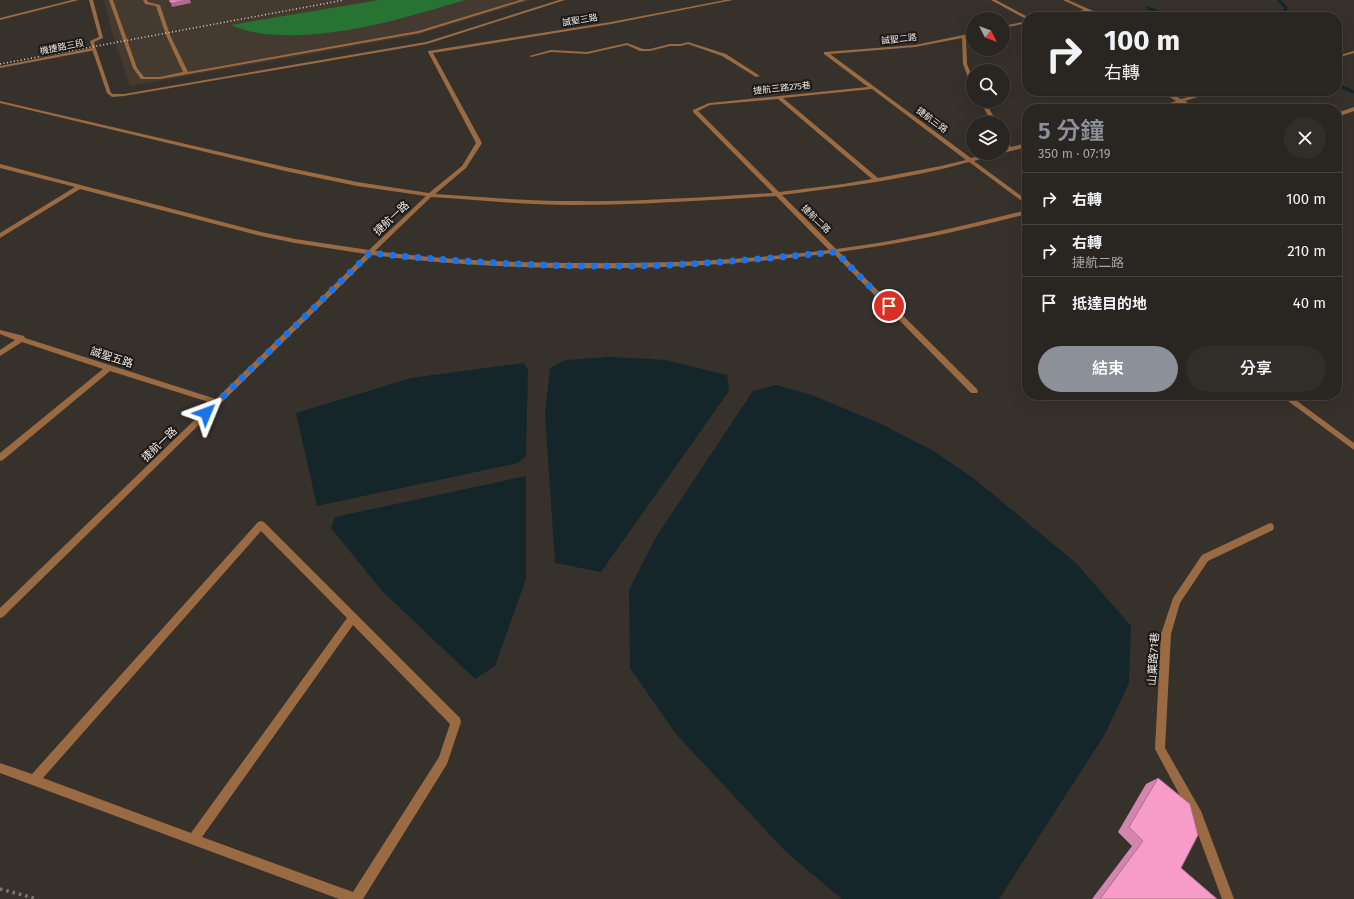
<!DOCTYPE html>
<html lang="zh-TW">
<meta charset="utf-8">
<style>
body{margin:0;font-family:"Fira Sans","Noto Sans TC",sans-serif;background:#312d29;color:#f1f3f6;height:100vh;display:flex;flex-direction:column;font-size:15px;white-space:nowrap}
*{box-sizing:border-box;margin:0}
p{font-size:13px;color:#a5a5a5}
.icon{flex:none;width:22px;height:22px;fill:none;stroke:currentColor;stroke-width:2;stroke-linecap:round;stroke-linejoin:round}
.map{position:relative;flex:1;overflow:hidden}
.side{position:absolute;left:1022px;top:104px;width:320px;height:296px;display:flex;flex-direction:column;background:#292520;border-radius:16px;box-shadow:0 4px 16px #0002,0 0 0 1px #45423e}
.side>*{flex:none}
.guide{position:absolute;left:1022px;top:12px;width:320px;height:84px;border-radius:16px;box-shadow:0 4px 16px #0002,0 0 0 1px #45423e;background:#292520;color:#f1f3f6;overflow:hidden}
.needle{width:26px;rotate:132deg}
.controls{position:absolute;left:966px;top:12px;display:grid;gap:8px}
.controls a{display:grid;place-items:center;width:44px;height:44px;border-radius:50%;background:#292520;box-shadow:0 4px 16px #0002,0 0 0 1px #45423e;font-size:20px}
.pin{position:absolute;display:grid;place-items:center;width:34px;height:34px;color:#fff;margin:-17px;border:2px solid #fff;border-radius:50%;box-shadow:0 1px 4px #0007}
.me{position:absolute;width:44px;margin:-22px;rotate:46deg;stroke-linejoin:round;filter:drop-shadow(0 0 3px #0008)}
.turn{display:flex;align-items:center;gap:14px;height:84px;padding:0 16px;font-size:18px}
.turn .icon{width:52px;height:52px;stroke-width:2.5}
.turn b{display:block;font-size:28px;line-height:34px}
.round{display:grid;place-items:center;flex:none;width:42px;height:42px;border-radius:21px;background:#312d29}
.overview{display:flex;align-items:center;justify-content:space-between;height:68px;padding:0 16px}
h1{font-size:24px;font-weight:600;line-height:30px;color:#8c9099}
.button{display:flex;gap:8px;margin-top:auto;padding:8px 16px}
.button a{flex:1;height:46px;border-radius:24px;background:#8c9099;color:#fff;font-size:16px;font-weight:600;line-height:46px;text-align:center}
.button a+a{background:#312d29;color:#f1f3f6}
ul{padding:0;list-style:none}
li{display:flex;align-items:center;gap:12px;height:52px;padding:0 16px;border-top:1px solid #45423e}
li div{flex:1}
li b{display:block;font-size:15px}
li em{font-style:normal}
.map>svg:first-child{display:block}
.built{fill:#453a30}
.forest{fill:#267334}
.water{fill:#14262a}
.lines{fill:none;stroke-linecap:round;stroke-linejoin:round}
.stream{stroke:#14262a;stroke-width:3}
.path{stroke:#7d7873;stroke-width:3.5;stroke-dasharray:2.5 4;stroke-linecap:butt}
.service{fill:#9a6a43;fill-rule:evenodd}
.minor{fill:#9a6a43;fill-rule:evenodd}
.rail{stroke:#dbd6d1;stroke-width:1.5;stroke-dasharray:1 2.5;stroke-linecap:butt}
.wall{fill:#d485ad}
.shaded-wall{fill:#ad6c8d}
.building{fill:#f79bc9;stroke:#ad6c8d}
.route{stroke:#1a73e8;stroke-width:7;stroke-dasharray:0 12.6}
.labels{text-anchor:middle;stroke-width:4;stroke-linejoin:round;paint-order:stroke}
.far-street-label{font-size:9px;fill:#ede8e4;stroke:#1c1916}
.street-label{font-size:11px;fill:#ede8e4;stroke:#1c1916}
</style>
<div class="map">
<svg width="1354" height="899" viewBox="0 0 1354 899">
<rect width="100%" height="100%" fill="#37312b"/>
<path class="built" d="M104,0H532L417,35L130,86L113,36Z"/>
<path class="forest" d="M379,0H465C411,16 360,32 303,35C278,36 253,35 231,25Z"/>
<path class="water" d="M610,357L665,360L727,375L729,391L601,572L555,563L545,414L550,368L565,360Z
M524,363L528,370L526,456L518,463L317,506L296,413L411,378Z
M776,385L812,395L879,423L934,451L977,481L1077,564L1131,626L1129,683L1105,734L999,899H842L787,853L676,734L630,668L629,590L656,537L753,391Z
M526,476V579L495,666L475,679L382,591L331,528L335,517Z"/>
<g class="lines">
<path class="stream" d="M1279,0L1286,8L1282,17
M1148,8L1169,17
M1337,85L1354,92"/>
<path class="path" d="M0,889L38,899"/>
<path class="service" d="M72,0H79L0,20V18Z
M109,0H113L137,68L144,77H160L183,72L166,35L156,6L145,4L143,0H147L148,2L160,5L170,35L188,72L418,31L520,0H526L419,33L160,79H141L133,68Z
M559,0H565L427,44L124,96L112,97L107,93L92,49L94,48L96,49L111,93L113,94H124L426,42Z
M688,42L726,54L760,76L756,77L722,56L688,44L681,46H670L650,51H640L627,45L587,54L551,52L531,57L529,56L551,50L587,52L627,43L643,49H650L670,44H681Z
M1270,523L1273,524L1274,527L1273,530L1208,561L1180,603L1171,634L1165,748L1201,811L1234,899H1222L1192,818L1155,749L1161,634L1173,598L1202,555Z"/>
<path class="minor" d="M89,0H93L103,38L94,42L96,50L0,68V66L92,48L90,41L99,37Z
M725,0H733L611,24L433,53L482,143L466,168L435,194C481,197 526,201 572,201C639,202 706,197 773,193L693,112V110L709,103L868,87L824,54V52L915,45L973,33V35L966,37L967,64L973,79V86L971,85L963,64L962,38L915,47L830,54L971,158L991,153H1000L974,161L1027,200V205L969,162C908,179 845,187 782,195L836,249C901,241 964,226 1027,210V214C965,230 903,244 839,252L977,389L978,391L977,393H971L833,253C683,272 522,274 372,255L3,617L0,618V608L212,403L110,371L3,460L0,461V453L103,369L22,342L0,356V350L15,340L0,334V330L24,336L25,338L216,399L366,254L295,243L261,236L80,189L0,238V233L75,187L0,168V164L261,232L295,239L369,250L426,196L357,186L285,171L0,103V101L285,167L357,182L429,193L462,166L476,143L428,52V51L611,22ZM872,89L966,160L941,166L878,178L783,98ZM778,99L872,179L843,184L779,192L698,111L710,105ZM776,196L829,250C747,260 664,264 581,263C513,263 444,260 375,251L431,197C479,200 526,205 573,205C641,205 709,200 776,196Z
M991,0H996L1028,17H1027V19H1026Z
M1063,0H1068L1107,17C1100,17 1096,13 1089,12C1082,10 1061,17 1051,17L1084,10Z
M1027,21V23L1003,28V26Z
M1354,51V53L1337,58V56Z
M1160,91H1166L1181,99L1210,91H1217L1185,101L1198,109H1191L1180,103L1158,109H1150L1176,101Z
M980,101H984L998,123H992Z
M1354,107V111L1337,117V113Z
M1003,136L1005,137L1011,147L1027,143V147L1003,153V149H1006L1003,143Z
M1280,395H1289L1354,443V450Z
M261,521L264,522L460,718L461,722L447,764L363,899H339L0,773V763L32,774L258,522ZM261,531L347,618L191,833L43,778ZM353,625L450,724L439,757L353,892L202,837Z"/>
<path class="rail" d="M0,64L344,0"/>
</g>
<path class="wall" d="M1158,778L1181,868L1217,899H1092L1132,846L1118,832L1146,784Z"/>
<path class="shaded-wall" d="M187,0H190L191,3L172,7L171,3Z"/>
<path class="building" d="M169,0H187L171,3Z
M1158,778L1190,804L1198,835L1181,868L1217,899H1100L1143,841L1129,827Z"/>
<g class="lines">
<path class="route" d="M206,413L370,253C457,262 546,267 633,266C701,265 769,258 836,252L889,306"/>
</g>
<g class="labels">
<g class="far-street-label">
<text transform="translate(580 20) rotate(-9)" y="3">誠聖三路</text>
<text transform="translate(899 39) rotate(-6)" y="3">誠聖二路</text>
<text transform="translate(62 47) rotate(-11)" y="3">機捷路三段</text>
<text transform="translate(782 88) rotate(-6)" y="3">捷航三路275巷</text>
<text transform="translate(932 120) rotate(37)" y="3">捷航三路</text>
<text transform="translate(816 219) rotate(44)" y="3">捷航二路</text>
</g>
<g class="street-label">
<text transform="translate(391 218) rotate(-43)" y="4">捷航一路</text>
<text transform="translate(112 357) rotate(18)" y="4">誠聖五路</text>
<text transform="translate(159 444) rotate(-44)" y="4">捷航一路</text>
<text transform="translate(1153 659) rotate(-86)" y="4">山菓路71巷</text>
</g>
</g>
</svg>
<div class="controls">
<a><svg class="needle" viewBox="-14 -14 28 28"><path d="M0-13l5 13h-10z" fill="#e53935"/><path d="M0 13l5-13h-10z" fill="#a5a5a5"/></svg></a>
<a><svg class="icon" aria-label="search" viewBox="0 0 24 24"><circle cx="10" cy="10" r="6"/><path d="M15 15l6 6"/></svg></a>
<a><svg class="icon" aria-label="layers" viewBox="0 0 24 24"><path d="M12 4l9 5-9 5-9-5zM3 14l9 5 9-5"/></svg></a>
</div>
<div class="pin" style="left:889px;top:306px;background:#d93025"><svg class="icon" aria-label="arrive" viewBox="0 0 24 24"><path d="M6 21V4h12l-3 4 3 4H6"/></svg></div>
<svg class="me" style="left:206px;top:413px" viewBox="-20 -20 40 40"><path d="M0-17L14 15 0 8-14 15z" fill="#1a73e8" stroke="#fff" stroke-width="4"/></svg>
<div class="guide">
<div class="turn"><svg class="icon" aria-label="right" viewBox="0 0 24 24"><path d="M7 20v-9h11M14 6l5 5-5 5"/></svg><div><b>100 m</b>右轉</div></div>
</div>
<section class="side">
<div class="overview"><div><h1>5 分鐘</h1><p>350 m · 07:19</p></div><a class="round"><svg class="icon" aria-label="close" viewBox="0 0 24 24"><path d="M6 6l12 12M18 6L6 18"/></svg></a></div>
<ul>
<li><svg class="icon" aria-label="right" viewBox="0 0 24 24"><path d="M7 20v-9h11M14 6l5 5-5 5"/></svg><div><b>右轉</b></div><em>100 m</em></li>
<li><svg class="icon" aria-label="right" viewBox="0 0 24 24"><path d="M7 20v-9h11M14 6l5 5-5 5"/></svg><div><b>右轉</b><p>捷航二路</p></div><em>210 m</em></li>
<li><svg class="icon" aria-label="arrive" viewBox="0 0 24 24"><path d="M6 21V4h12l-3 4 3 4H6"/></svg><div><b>抵達目的地</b></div><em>40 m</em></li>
</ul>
<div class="button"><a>結束</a><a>分享</a></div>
</section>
</div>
